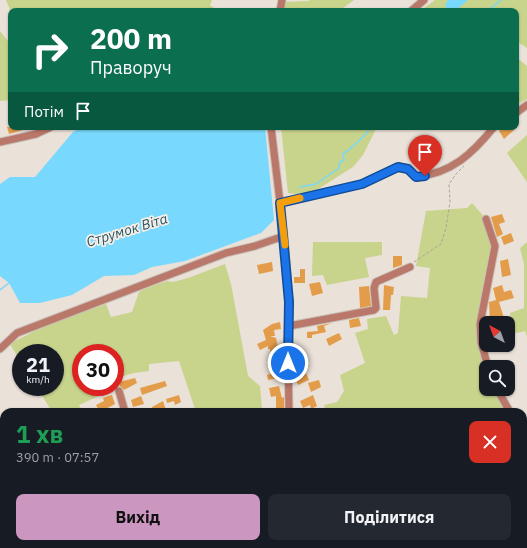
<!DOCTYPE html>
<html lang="uk">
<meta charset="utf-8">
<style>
body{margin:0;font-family:"IBM Plex Sans",sans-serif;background:#242831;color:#f1f3f6;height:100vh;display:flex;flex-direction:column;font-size:15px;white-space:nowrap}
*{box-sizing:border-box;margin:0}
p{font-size:13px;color:#9ea1a6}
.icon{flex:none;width:22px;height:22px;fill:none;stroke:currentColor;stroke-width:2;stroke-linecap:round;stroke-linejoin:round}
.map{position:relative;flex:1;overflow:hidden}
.details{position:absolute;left:0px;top:408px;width:527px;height:140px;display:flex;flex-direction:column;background:#171b24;border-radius:12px 12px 0 0;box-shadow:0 1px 3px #0004}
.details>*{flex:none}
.banner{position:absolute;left:8px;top:8px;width:511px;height:122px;border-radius:8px;box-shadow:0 1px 3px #0004;background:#0b6e4f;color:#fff;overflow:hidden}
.needle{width:26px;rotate:319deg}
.buttons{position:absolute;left:479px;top:316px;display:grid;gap:8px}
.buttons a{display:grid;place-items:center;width:36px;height:36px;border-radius:8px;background:#171b24;box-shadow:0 1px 3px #0004;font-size:20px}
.speed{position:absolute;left:12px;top:344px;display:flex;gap:8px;font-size:20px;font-weight:700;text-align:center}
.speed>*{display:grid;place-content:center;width:52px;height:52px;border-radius:50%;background:#171b24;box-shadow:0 1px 3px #0004;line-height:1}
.speed small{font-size:10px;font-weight:400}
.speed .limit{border:6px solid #d22;background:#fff;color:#111}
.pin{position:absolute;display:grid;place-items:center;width:34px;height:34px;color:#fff;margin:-41px -17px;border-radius:50% 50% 50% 0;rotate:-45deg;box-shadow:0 0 4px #0007}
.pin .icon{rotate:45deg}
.me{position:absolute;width:44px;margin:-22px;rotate:0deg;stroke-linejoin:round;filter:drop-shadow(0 0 3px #0008)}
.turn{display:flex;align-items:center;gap:14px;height:84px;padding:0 16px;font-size:18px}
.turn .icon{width:52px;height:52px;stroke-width:2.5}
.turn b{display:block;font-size:28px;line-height:34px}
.then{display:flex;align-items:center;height:38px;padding:0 16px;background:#0003;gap:8px;font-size:15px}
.round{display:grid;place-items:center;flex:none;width:42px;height:42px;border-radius:8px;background:#242831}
.overview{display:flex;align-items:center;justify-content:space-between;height:68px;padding:0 16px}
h1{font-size:24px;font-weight:700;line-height:30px;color:#1e9e55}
.primary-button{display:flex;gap:8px;margin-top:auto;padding:8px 16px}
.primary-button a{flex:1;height:46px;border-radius:8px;background:#cb97c1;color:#111;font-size:16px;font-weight:700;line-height:46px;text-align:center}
.primary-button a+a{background:#242831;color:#f1f3f6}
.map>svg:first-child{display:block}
.green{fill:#c8d38b;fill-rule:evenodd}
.water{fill:#79d8fd}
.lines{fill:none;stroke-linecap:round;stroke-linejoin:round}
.stream{stroke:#79d8fd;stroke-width:1.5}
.building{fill:#e39c49}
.minor-casing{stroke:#c7bfb7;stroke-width:9}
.path{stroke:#aaa39c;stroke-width:1;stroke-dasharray:3 2;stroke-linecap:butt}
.minor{stroke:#b97869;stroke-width:7}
.route-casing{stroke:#114b97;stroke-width:10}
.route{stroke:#1a73e8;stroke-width:7}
.slow{stroke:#f59e0b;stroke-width:7}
.labels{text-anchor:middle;stroke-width:3.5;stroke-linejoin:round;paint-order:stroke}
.water-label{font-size:14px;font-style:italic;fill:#205468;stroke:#f8eee5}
</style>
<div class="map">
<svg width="527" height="548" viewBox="0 0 527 548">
<rect width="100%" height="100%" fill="#eae1d8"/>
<path class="green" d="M6,0H212L210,5L218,11L11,12Z
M309,0H354L339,11H280L281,2L309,1Z
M435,0H527V48L516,41V11H420Z
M0,31L11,45V100L0,101Z
M516,57L527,66V99L516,105Z
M281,127H377L363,155L353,167L318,189L303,195L288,193Z
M527,135V182L507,153Z
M472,203L486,219L495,246L480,324L486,367V389H497L510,412H326L324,405L337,402L344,391L340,375L365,363L355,333L368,329L367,319L386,316L394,335L398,333L401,296L427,298L430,268L416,266L426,211L467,208Z
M313,242H382V255L365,258L369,277L327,285L323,275L312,276Z
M527,242V337L525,331L508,335V323L511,322L510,313L524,308V264L520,248Z
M225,264L231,284L248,376L260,386L262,409L256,412H196L179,361L149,364V371L134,373L117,378V388L79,405L82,412H52L37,387H55V353H21V362L11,346V343L51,323L106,304L111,317L132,312L139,292L144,289L167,281L173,282L188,278ZM81,353H115V387H81Z
M523,430L527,446V490L523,491Z
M295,544H451L448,548H285Z"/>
<path class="water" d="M448,0H468L455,11H448L445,5Z
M82,127H265L274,220L261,233L185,261L152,267L134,275L104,276L72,295L40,303H20L9,283L0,276V184L10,177H35L73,132Z"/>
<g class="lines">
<path class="stream" d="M488,11L501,0
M300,187L316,184L339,168L340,162L344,160L343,154C354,147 364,136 372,127
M0,290L9,283"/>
</g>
<path class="building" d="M7,127H30V128L9,134Z
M506,127H512L514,130L504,139L499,131Z
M502,214L505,222L499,224L503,234L497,237L491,217Z
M511,233L514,241L504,245L501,237Z
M393,256H402V265L393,268Z
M508,259L511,275L502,277L500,261Z
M272,262L273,271L259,274L257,265Z
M300,269H305V283H294V277H300Z
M320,282L323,293L312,296L309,284Z
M384,285L394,287L393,295H391L390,310H383Z
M502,285L504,292L511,290L514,298L499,302L504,318L490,322L489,302L496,300L493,288Z
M369,286L371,306L360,308L359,287Z
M359,318L361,326L350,328L349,320Z
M280,322L281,329L274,330L275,336H270L276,338L278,347H283V358L278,359L281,375H278L279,378L268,380L267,375L270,374L269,368L273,367L270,349H268V346L260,350L257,344L266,340L263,330L272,324Z
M332,323L324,326L326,332L312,335V338H307V332L318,331L317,326Z
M339,333L342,339L329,346L326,339Z
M306,373L309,380L298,385L295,378Z
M135,378L137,383L124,390L120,386L119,382Z
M319,380L321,387L311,392L308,383Z
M165,381L167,386L142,395L140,388Z
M279,386L282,398L284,397V412H276V396L271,397L269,388Z
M112,395L115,404L100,412L96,405L104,401L103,398Z
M179,395L181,402L175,405L174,401L167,403L166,399Z
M313,395L317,406L311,409L310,405L303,408L300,401Z
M141,396L144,404L133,407L131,400Z
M163,401L166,410L154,412L152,407Z"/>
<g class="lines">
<g class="minor-casing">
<path id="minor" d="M280,11L282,0
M411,11L424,0
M516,113L527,105
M271,127L284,236L289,302L288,350L289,412
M0,142L36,134L51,127
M280,203L362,184L398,167L408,169L416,177C452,173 472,154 494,127
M486,219L495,246L480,324L481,342L488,367
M289,326L374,310L376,308L374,288L376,282L410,267
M0,349L17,333L226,253L255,246L284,236
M497,389L510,412
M119,391L125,412
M523,430L527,440
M0,450L4,449
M200,544V548
M95,548L103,544"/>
</g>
<path class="path" d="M414,262L441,244L446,228L450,202L449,184L456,174L464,166"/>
<use href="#minor" class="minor"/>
</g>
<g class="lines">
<g class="route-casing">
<path id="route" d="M288,363L289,302L280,203L362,184L398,167L408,169L416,177L425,176"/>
</g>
<use href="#route" class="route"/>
<path class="slow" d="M285,245L280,203L300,198"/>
</g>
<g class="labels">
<g class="water-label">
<text transform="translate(127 230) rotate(-17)" y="5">Струмок Віта</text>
</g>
</g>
</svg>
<div class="buttons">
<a><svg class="needle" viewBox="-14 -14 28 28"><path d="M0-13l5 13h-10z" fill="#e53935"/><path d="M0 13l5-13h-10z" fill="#9ea1a6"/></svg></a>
<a><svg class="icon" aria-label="search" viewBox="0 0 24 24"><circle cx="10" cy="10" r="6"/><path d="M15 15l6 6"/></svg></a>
</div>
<div class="speed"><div>21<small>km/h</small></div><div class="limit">30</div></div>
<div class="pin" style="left:425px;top:176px;background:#d93025"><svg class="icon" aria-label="arrive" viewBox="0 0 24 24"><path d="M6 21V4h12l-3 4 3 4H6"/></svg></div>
<svg class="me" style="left:288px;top:363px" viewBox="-20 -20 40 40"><circle r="17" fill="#1a73e8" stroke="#fff" stroke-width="3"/><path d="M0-11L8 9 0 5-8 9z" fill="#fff"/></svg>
<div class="banner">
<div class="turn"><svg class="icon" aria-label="right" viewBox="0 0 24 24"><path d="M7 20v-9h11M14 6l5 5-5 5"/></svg><div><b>200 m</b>Праворуч</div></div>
<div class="then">Потім<svg class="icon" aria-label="arrive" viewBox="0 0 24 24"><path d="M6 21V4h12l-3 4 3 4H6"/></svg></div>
</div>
<section class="details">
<div class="overview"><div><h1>1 хв</h1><p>390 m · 07:57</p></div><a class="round" style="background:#d93025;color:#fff"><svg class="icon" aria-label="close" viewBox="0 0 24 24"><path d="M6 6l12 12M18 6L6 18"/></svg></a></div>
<div class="primary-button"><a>Вихід</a><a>Поділитися</a></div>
</section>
</div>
